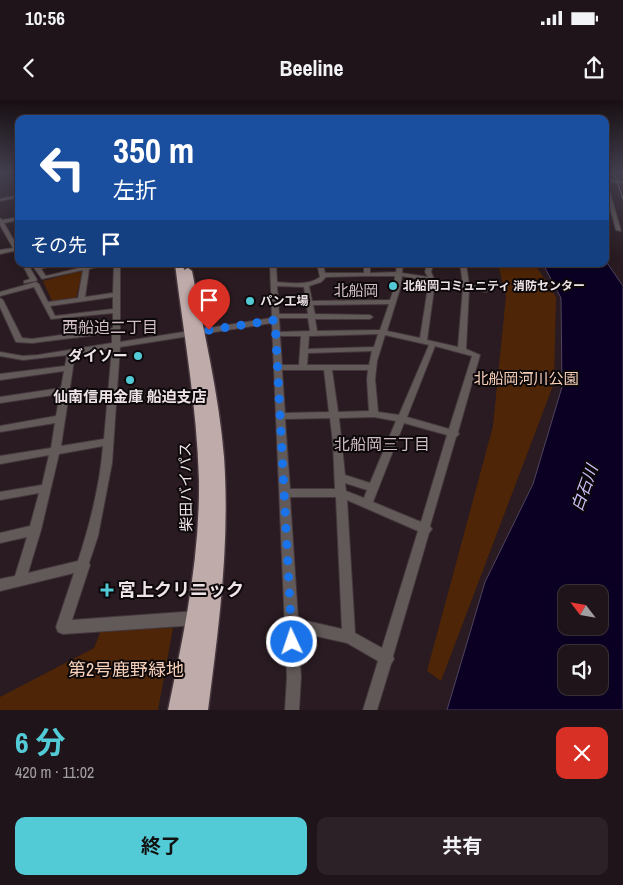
<!DOCTYPE html>
<html lang="ja">
<meta charset="utf-8">
<style>
body{margin:0;font-family:"Archivo Narrow","Noto Sans JP",sans-serif;background:#2c2126;color:#f1f3f6;height:100vh;display:flex;flex-direction:column;font-size:19px;white-space:nowrap}
*{box-sizing:border-box;margin:0}
p{font-size:16px;color:#a19ea2}
.icon{flex:none;width:28px;height:28px;fill:none;stroke:currentColor;stroke-width:2;stroke-linecap:round;stroke-linejoin:round}
.map{position:relative;height:610px;overflow:hidden}
.sheet{display:flex;flex-direction:column;background:#1f1419;flex:1}
.sheet>*{flex:none}
.hud{position:absolute;left:15px;top:15px;width:594px;height:152px;border-radius:10px;box-shadow:0 2px 12px #0003,0 0 0 1px #3c3338;background:#1a4fa0;color:#fff;overflow:hidden}
.needle{width:32px;rotate:301deg}
.buttons{position:absolute;left:558px;top:485px;display:grid;gap:10px}
.buttons a{display:grid;place-items:center;width:50px;height:50px;border-radius:10px;background:#1f1419;box-shadow:0 2px 12px #0003,0 0 0 1px #3c3338;font-size:25px}
.pin{position:absolute;display:grid;place-items:center;width:42px;height:42px;color:#fff;margin:-51px -21px;border-radius:50% 50% 50% 0;rotate:-45deg;box-shadow:0 0 5px #0007}
.pin .icon{rotate:45deg}
.me{position:absolute;width:55px;margin:-28px;rotate:357deg;stroke-linejoin:round;filter:drop-shadow(0 0 4px #0008)}
.turn{display:flex;align-items:center;gap:18px;height:105px;padding:0 15px;font-size:22px}
.turn .icon{width:65px;height:65px;stroke-width:2.5}
.turn b{display:block;font-size:35px;line-height:42px}
.then{display:flex;align-items:center;height:48px;padding:0 15px;background:#0003;gap:10px;font-size:19px}
.round{display:grid;place-items:center;flex:none;width:52px;height:52px;border-radius:10px;background:#2c2126}
.head{display:flex;align-items:center;justify-content:space-between;height:85px;padding:0 15px}
h1{font-size:30px;font-weight:700;line-height:38px;color:#52cbd7}
.cta{display:flex;gap:10px;margin-top:auto;padding:10px 15px}
.cta a{flex:1;height:58px;border-radius:10px;background:#52cbd7;color:#111;font-size:20px;font-weight:700;line-height:58px;text-align:center}
.cta a+a{background:#2c2126;color:#f1f3f6}
.status{display:flex;justify-content:space-between;align-items:center;height:35px;padding:0 25px;background:#1f1419;direction:ltr}
.status svg{height:14px;fill:currentColor}
header{display:flex;justify-content:space-between;align-items:center;height:65px;padding:0 15px;background:#1f1419;font-size:22px;font-weight:700}
.map>svg:first-child{display:block}
.green{fill:#4e2506}
.water{fill:#0b0024;stroke:#4f445e;fill-rule:evenodd}
.lines{fill:none;stroke-linecap:round;stroke-linejoin:round}
.minor-casing{stroke:#45373d;stroke-width:2}
.highway-casing{stroke:#45373d;stroke-width:3}
.minor{fill:#625a59;fill-rule:evenodd}
.highway{fill:#bfabaa;fill-rule:evenodd}
.rail{stroke:#8d8186;stroke-width:1}
.route{stroke:#1a73e8;stroke-width:9;stroke-dasharray:0 16.2}
.poi-dot{fill:#52cbd7;stroke:#0d080a;stroke-width:2}
.labels{text-anchor:middle;stroke-width:4;stroke-linejoin:round;paint-order:stroke}
.far-poi-label{font-size:12px;font-weight:bold;fill:#eee4e7;stroke:#0d080a;text-anchor:start}
.far-quarter-label{font-size:15px;fill:#d1bec5;stroke:#0d080a}
.poi-label{font-size:15px;font-weight:bold;fill:#eee4e7;stroke:#0d080a;text-anchor:end}
.park-label{font-size:15px;fill:#f7d0ba;stroke:#0d080a}
.street-label{font-size:15px;fill:#eee4e7;stroke:#0d080a}
.neighbourhood-label{font-size:16px;fill:#d1bec5;stroke:#0d080a}
.water-label{font-size:16px;font-style:italic;fill:#cabff8;stroke:#0d080a}
.near-poi-label{font-size:18px;font-weight:bold;fill:#eee4e7;stroke:#0d080a;text-anchor:start}
.near-park-label{font-size:18px;fill:#f7d0ba;stroke:#0d080a}
</style>
<div class="status"><b>10:56</b><svg viewBox="0 0 49 12"><path d="M0 12V9h3v3zM5 12V6h3v6zM10 12V3h3v9zM15 12V0h3v12zM26 1h20v11H26zM47 4h2v5h-2z"/></svg></div>
<header><svg class="icon" aria-label="back" viewBox="0 0 24 24"><path d="M15 5l-7 7 7 7"/></svg>Beeline<svg class="icon" aria-label="share" viewBox="0 0 24 24"><path d="M12 15V3M7 8l5-5 5 5M5 13v7h14v-7"/></svg></header>
<div class="map">
<svg width="623" height="610" viewBox="0 0 623 610">
<rect width="100%" height="100%" fill="#291b21"/>
<path class="green" d="M498,164H535L556,197L554,283L441,581L427,571L493,326L506,196Z
M83,170L76,198L52,201L43,181Z
M173,528L158,610H0V597L94,548L101,530Z"/>
<path class="water" d="M605,160L623,186V610H447L485,482L533,384L562,287L561,198L543,164H605ZM566,494H599V526H566ZM566,554H599V586H566Z"/>
<g class="lines">
<g class="minor-casing">
<path id="minor" d="M605,79L623,81V83L607,82L621,131L616,130L605,89Z
M19,95V97L0,101V99Z
M19,117V120L4,123L19,149V156L14,151L0,154V150L13,148L0,125V118L2,120Z
M22,164H28L37,180L36,181L24,183V181L30,179Z
M47,164H56L41,169L46,176L96,164H105L104,165L89,169L85,197L113,193L114,164H120V242L272,218L270,164H276L277,182C291,183 308,186 320,177L317,164H323L325,173H364V164H370V173L396,172L397,164H403L402,173L428,177L425,172L427,164H433L431,172L434,179L463,184L460,164H466L469,185L488,189L489,190L486,192L469,189L466,249L480,255L458,332L459,334L456,337L430,426L432,429L429,433L393,556L394,559L391,564L377,610H363L378,561L347,543L298,532L301,577L299,610H285L287,577L272,223L120,247L112,363L98,436L89,463L90,465L72,520L197,511L202,513L204,518L202,523L197,525L63,534L58,532L56,527L74,473L0,491V479L15,476L27,437L0,443V433L30,426L39,393L0,400V392L42,385L49,355L0,364V356L51,348L55,323L0,332V326L56,316L60,294L0,303V297L61,288L64,271L0,280V274L65,266L67,255L23,260L0,256V252L23,256L38,255L112,243V233L32,243L16,242L0,207V198L3,200L22,238L32,239L113,228V213L51,219L34,187L0,196V192L36,182L39,184L48,202L78,198L83,170L42,179L34,168ZM365,176H395L394,189L390,200L312,201L309,186L321,182L326,177ZM402,176L429,181L420,238L387,231L400,189ZM435,182L463,188L458,247L427,240ZM277,186L304,187L308,214H279ZM113,197V209L55,216L50,206ZM389,204L380,230L317,231L315,219H370L373,217L370,215L315,214L313,205ZM279,218H308L310,231L280,232ZM378,234L374,247L308,249L309,236ZM385,235L429,245L399,315L378,312L375,279L377,261ZM280,236H301L299,265H282ZM435,246L472,256L449,329L407,317ZM112,248L104,339L61,346L75,254ZM372,251L369,265H307L308,253ZM282,270H324L329,312L285,313ZM332,270H368L367,279L369,311L338,312ZM374,317L396,321L370,383L345,375L339,318ZM330,318L333,343L335,389H290L285,319ZM404,323L447,335L421,422L373,402ZM103,346C100,385 90,424 78,461L28,473L41,430L59,354ZM345,383L367,390L364,398L346,391ZM290,397H336L342,529L298,519ZM347,400L418,431L382,548L355,533Z"/>
</g>
<g class="highway-casing">
<path id="highway" d="M175,164H183L184,170L188,168L192,171C204,233 219,295 224,357C230,442 219,526 208,610H168C184,534 200,458 199,380C197,307 184,236 175,164Z"/>
</g>
<use href="#minor" class="minor"/>
<use href="#highway" class="highway"/>
<path class="rail" d="M614,72L623,99"/>
</g>
<linearGradient id="sky" x2="0" y2="1"><stop stop-color="#170f12"/><stop offset="0.46" stop-color="#433f4e"/><stop offset="1" stop-color="#433f4e" stop-opacity="0"/></linearGradient>
<rect width="623" height="157" fill="url(#sky)"/>
<g class="lines">
<path class="route" d="M209,230L275,220L292,542"/>
</g>
<g class="poi-dot">
<circle cx="393" cy="186" r="5"/>
<circle cx="250" cy="201" r="5"/>
<circle cx="138" cy="256" r="5"/>
<circle cx="130" cy="280" r="5"/>
<path d="M104.5 482.5h5v5h5v5h-5v5h-5v-5h-5v-5h5z"/>
</g>
<g class="labels">
<g class="far-poi-label">
<text x="403" y="190">北船岡コミュニティ 消防センター</text>
<text x="260" y="205">パン工場</text>
</g>
<g class="far-quarter-label">
<text x="356" y="196">北船岡</text>
</g>
<g class="poi-label">
<text x="128" y="261">ダイソー</text>
<text x="130" y="302" text-anchor="middle">仙南信用金庫 船迫支店</text>
</g>
<g class="park-label">
<text x="526" y="284">北船岡河川公園</text>
</g>
<g class="street-label">
<text transform="translate(186 387) rotate(-91)" y="5">柴田バイパス</text>
</g>
<g class="neighbourhood-label">
<text x="110" y="233">西船迫二丁目</text>
<text x="382" y="350">北船岡三丁目</text>
</g>
<g class="water-label">
<text transform="translate(584 388) rotate(-70)" y="6">白石川</text>
</g>
<g class="near-poi-label">
<text x="118" y="496">宮上クリニック</text>
</g>
<g class="near-park-label">
<text x="126" y="576">第2号鹿野緑地</text>
</g>
</g>
</svg>
<div class="buttons">
<a><svg class="needle" viewBox="-14 -14 28 28"><path d="M0-13l5 13h-10z" fill="#e53935"/><path d="M0 13l5-13h-10z" fill="#a19ea2"/></svg></a>
<a><svg class="icon" aria-label="sound" viewBox="0 0 24 24"><path d="M4 9h4l5-4v14l-5-4H4zM17 9q2 3 0 6"/></svg></a>
</div>
<div class="pin" style="left:209px;top:230px;background:#d93025"><svg class="icon" aria-label="arrive" viewBox="0 0 24 24"><path d="M6 21V4h12l-3 4 3 4H6"/></svg></div>
<svg class="me" style="left:292px;top:542px" viewBox="-20 -20 40 40"><circle r="17" fill="#1a73e8" stroke="#fff" stroke-width="3"/><path d="M0-11L8 9 0 5-8 9z" fill="#fff"/></svg>
<div class="hud">
<div class="turn"><svg class="icon" aria-label="left" viewBox="0 0 24 24"><path d="M17 20v-9H6M10 6l-5 5 5 5"/></svg><div><b>350 m</b>左折</div></div>
<div class="then">その先<svg class="icon" aria-label="arrive" viewBox="0 0 24 24"><path d="M6 21V4h12l-3 4 3 4H6"/></svg></div>
</div>
</div>
<section class="sheet">
<div class="head"><div><h1>6 分</h1><p>420 m · 11:02</p></div><a class="round" style="background:#d93025;color:#fff"><svg class="icon" aria-label="close" viewBox="0 0 24 24"><path d="M6 6l12 12M18 6L6 18"/></svg></a></div>
<div class="cta"><a>終了</a><a>共有</a></div>
</section>
